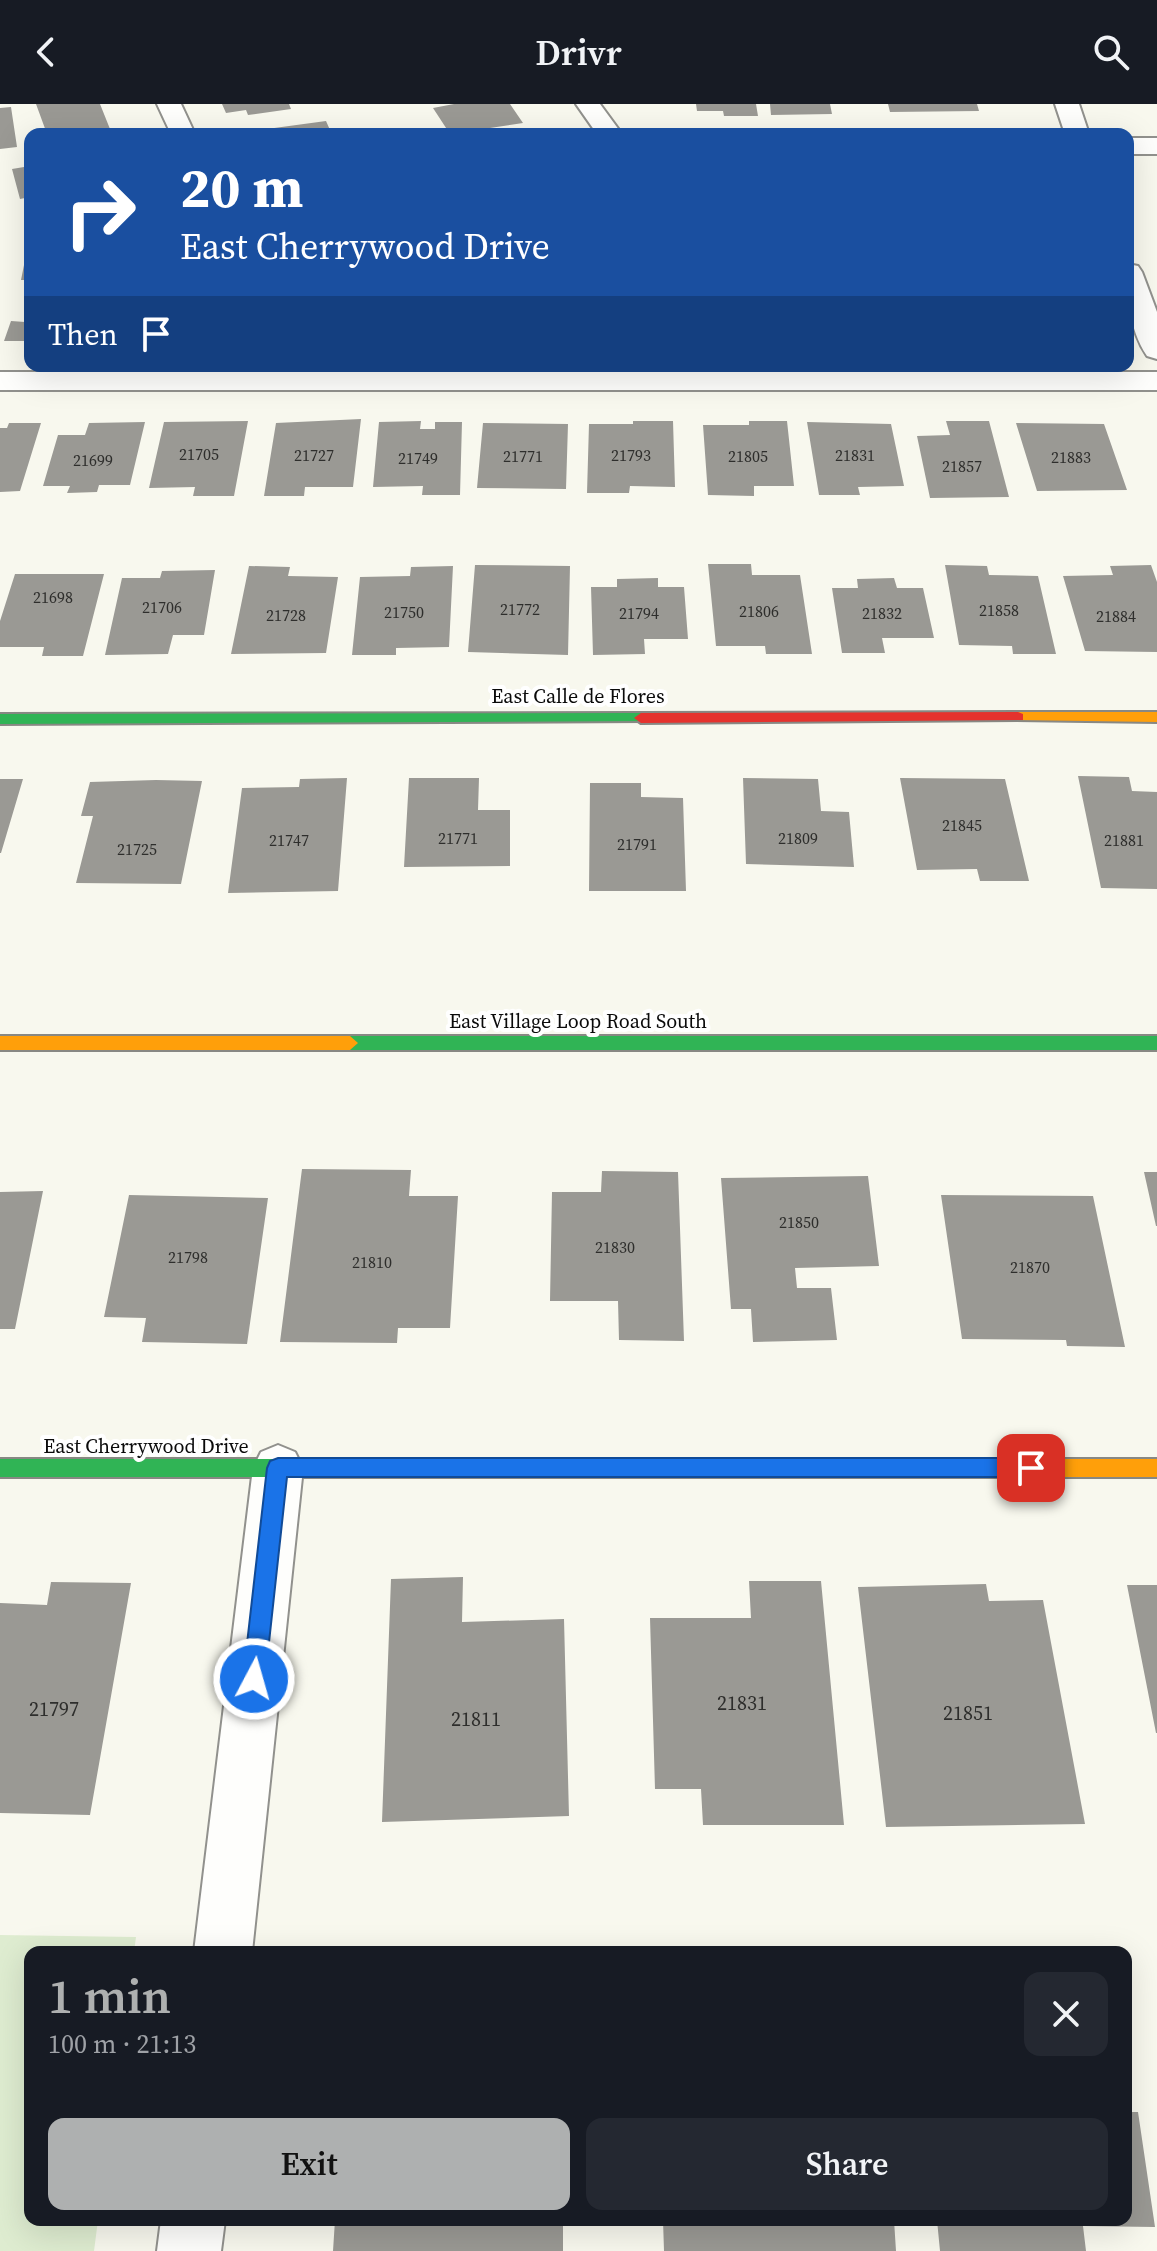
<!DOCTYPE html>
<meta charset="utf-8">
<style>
body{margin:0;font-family:"Source Serif 4",serif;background:#242831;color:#f1f3f6;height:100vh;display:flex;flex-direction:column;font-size:30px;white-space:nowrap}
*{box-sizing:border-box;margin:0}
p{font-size:26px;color:#9ea1a6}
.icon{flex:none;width:44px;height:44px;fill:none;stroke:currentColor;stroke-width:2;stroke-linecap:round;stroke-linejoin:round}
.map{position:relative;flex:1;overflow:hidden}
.drawer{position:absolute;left:24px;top:1842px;width:1108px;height:280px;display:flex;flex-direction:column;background:#171b24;border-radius:16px;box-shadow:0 8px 32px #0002}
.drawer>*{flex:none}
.banner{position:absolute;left:24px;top:24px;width:1110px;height:244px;border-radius:16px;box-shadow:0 8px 32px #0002;background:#1a4fa0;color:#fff;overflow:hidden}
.pin{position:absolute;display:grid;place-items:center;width:68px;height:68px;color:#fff;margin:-34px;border-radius:16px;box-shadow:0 4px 12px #0006}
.me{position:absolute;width:88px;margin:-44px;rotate:6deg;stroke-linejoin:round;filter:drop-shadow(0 0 6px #0008)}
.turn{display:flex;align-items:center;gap:28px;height:168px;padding:0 24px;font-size:36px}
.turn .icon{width:104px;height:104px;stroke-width:2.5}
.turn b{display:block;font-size:56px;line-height:68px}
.then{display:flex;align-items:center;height:76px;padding:0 24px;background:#0003;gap:16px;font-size:30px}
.round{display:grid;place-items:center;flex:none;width:84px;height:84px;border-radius:16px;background:#242831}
.summary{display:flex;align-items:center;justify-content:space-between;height:136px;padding:0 24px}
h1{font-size:48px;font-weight:600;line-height:60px;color:#aeb0b0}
.primary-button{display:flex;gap:16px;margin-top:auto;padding:16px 24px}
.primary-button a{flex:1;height:92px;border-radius:16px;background:#aeb0b0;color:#111;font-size:32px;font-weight:600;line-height:92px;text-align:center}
.primary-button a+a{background:#242831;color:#f1f3f6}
header{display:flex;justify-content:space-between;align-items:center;height:104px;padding:0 24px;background:#171b24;font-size:36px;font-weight:600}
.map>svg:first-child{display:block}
.green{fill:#deecd0}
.building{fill:#9a9994}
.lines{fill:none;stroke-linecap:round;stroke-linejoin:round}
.street-casing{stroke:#91918d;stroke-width:4}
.fast-casing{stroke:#888883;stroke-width:4}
.slow-casing{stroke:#888883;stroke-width:4}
.jam-casing{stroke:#888883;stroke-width:4}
.street{fill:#fefefc;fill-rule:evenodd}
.fast{fill:#30b455;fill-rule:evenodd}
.slow{fill:#ff9f0a;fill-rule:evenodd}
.jam{fill:#e5322d;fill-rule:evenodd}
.route{fill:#1a73e8;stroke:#114b97;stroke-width:2}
.labels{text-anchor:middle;stroke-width:8;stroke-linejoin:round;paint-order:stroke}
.number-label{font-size:16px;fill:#2e2e2c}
.street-label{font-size:20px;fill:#0a0a0a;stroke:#fff}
.near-number-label{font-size:20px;fill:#2e2e2c}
</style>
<header><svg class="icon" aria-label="back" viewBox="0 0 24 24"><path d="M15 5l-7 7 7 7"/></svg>Drivr<svg class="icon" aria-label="search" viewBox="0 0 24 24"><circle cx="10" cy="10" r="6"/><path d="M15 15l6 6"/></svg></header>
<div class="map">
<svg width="1157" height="2147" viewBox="0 0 1157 2147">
<rect width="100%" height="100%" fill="#f8f8ee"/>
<path class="green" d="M0,1831L136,1833L134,1848H30V2116H98L94,2147H0Z"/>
<path class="building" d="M36,0H100L112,30H47Z
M222,0H289L291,5L248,11L246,6L226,9Z
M454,0H510L523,19L450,30L433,4Z
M696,0H756L758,12H724L723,7H697Z
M770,0H830L832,10L771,11Z
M888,0H977L979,7L890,8Z
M11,3L17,43L0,45V4Z
M326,17L330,26L323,30H254L253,27Z
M30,62V93L20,95L12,65Z
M30,150V176H21L26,151Z
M30,204V237H4L11,217L25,218Z
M361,315L353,383H305L304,392H264L276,319Z
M248,317L234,392H193L195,383L149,384L164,318Z
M421,317L420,325H435V318H462L460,391H422L423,382L373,383L379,318Z
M633,317H673L675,383L630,382L629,389H587L589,320H633Z
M749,317H787L794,382H754V392L708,391L703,321H749Z
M946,317H989L1009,393L930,394L917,332L950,331Z
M145,318L130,381H99L97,388L67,389L70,382H43L58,331H85L89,319Z
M807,318L891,320L904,382L858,383L860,391H819Z
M9,319H41L20,387L0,388V324H7Z
M483,319L568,320L566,385L477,384Z
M1016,319L1104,320L1127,386L1037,387Z
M708,460H751L752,471H800L812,550H766L765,542H716Z
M475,461L570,462L568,551L468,548Z
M945,461L987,462L989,471L1038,472L1056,550H1013L1012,542L959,541Z
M1151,461L1157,478V548L1085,547L1063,472L1113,471L1110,462Z
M249,462L290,463L288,472L338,473L326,549L231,550Z
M453,462L449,543L396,544V551H352L360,473L410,472L411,463Z
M215,466L204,531H173L168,550L105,551L122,474H160L162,467Z
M15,470H104L83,552H42L44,543H0V517Z
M658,474V483H684L688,535H644L645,550L593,551L591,483H617V475Z
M894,474L897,484H923L934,534H882L885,549H842L832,484H858L857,475Z
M1078,672L1129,673L1132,687L1157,688V785L1101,784Z
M347,674L338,787L228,789L242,684L299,683L300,675Z
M409,674H479L478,706H510V762L404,763Z
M743,674L818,675L821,707L849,708L854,763L746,760Z
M900,674L1005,675L1029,777H980L977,765L917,766Z
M0,675H23L1,749H0Z
M156,676L202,677L181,780L76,779L93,712H81L90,678Z
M590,679H641V693L683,694L686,787H589Z
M302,1065L411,1066L409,1092H458L450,1224H398L397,1239L280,1238Z
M602,1067L678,1068L684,1237L619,1236L618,1197H550L552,1088H601Z
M1144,1068H1157V1122H1156Z
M868,1072L879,1162L795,1164L797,1184H831L837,1236L753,1238L751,1205H731L721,1074Z
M43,1087L15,1225H0V1088Z
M129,1091L268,1094L247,1240L142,1238L146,1214L104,1213Z
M941,1091L1093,1092L1125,1243L1067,1242L1066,1236L962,1235Z
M463,1473L462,1518L564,1515L569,1712L382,1718L391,1475Z
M749,1477H821L844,1721H703L701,1685H655L650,1514H751Z
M51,1478L131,1479L90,1711L0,1709V1499L47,1501Z
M986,1480L989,1497L1043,1496L1085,1720L886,1723L858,1483Z
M1127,1481H1157V1629H1156Z
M1126,2008H1138L1155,2123L1083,2122L1086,2147H940L937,2116H1126Z
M335,2116H563V2147H333Z
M663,2116H894L896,2147H664Z"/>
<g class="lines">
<g class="street-casing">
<path id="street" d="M157,0H181L195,30H171Z
M576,0H600L622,30H597Z
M1055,0H1079L1089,30H1065Z
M1128,34H1157V50H1128Z
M1128,160L1138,162L1142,168L1157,208V255L1147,252C1128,224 1128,192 1128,160Z
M0,268H1157V286H0Z
M278,1341L295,1348L303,1364L252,1848H194L253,1364L261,1348Z
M161,2116H225L221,2147H157Z"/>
</g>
<g class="fast-casing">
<path id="fast" d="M641,609L648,614L646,617L0,620V610Z
M350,932H1157V946H350L342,939Z
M0,1355H846L853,1357L856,1364L853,1371L846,1373H0Z"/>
</g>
<g class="slow-casing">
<path id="slow" d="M1018,608H1157V618L1013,616L1011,613Z
M0,932H350L358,939L350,946H0Z
M846,1355H1157V1373H846L839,1371L836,1364L839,1357Z"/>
</g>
<g class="jam-casing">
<path id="jam" d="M1018,608L1023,610V616L641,619L634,614L641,609Z"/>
</g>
<use href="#street" class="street"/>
<use href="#fast" class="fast"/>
<use href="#slow" class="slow"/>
<use href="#jam" class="jam"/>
</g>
<path class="route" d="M278,1354H1031L1039,1357L1042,1364L1039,1370L1031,1373H287L265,1575L262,1583L254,1586L246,1583L243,1575L267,1364L270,1357Z"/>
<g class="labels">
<g class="number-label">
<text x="199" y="356">21705</text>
<text x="314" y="357">21727</text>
<text x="631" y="357">21793</text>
<text x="855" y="357">21831</text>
<text x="523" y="358">21771</text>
<text x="748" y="358">21805</text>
<text x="1071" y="359">21883</text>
<text x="418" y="360">21749</text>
<text x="93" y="362">21699</text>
<text x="962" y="368">21857</text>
<text x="53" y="499">21698</text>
<text x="162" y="509">21706</text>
<text x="520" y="511">21772</text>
<text x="999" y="512">21858</text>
<text x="759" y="513">21806</text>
<text x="404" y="514">21750</text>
<text x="639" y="515">21794</text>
<text x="882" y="515">21832</text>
<text x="286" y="517">21728</text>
<text x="1116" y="518">21884</text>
<text x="962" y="727">21845</text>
<text x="458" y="740">21771</text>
<text x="798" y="740">21809</text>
<text x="289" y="742">21747</text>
<text x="1124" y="742">21881</text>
<text x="637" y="746">21791</text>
<text x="137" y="751">21725</text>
<text x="799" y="1124">21850</text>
<text x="615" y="1149">21830</text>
<text x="188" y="1159">21798</text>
<text x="372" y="1164">21810</text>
<text x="1030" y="1169">21870</text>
</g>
<g class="street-label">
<text x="578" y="599">East Calle de Flores</text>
<text x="578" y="924">East Village Loop Road South</text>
<text x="146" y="1349">East Cherrywood Drive</text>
</g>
<g class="near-number-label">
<text x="742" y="1606">21831</text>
<text x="54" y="1612">21797</text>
<text x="968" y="1616">21851</text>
<text x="476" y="1622">21811</text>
</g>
</g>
</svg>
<div class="pin" style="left:1031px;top:1364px;background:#d93025"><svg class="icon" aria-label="arrive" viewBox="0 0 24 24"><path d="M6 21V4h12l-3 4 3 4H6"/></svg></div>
<svg class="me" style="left:254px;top:1575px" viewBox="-20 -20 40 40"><circle r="17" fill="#1a73e8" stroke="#fff" stroke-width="3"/><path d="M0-11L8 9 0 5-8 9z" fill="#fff"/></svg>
<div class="banner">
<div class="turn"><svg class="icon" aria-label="right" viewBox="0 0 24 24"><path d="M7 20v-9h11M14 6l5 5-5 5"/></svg><div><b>20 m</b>East Cherrywood Drive</div></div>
<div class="then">Then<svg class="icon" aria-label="arrive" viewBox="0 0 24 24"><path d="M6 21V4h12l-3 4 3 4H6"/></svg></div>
</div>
<section class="drawer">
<div class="summary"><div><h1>1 min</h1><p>100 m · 21:13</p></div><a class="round"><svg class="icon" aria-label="close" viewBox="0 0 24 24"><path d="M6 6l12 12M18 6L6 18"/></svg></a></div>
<div class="primary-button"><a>Exit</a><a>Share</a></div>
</section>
</div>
